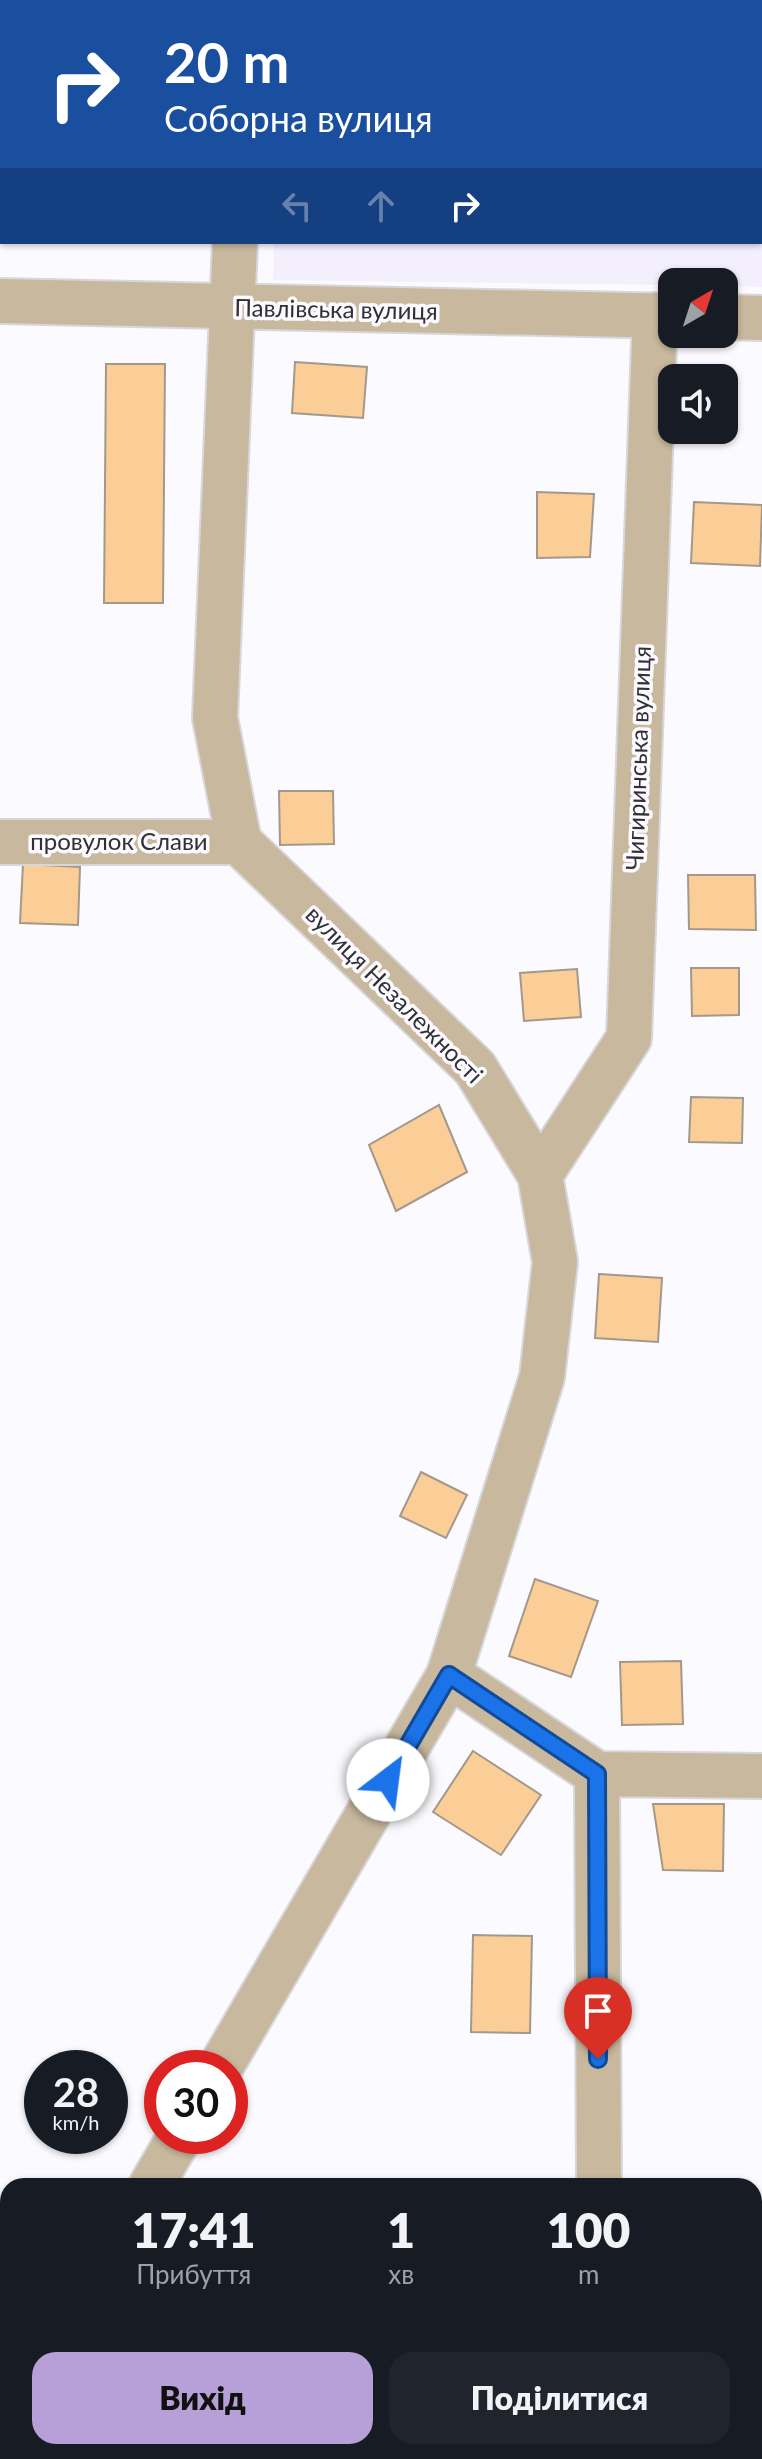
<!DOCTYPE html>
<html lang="uk">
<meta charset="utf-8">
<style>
body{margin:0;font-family:Lato,sans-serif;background:#20242c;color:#f1f3f6;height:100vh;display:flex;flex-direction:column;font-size:30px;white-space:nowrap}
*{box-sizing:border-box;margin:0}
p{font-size:26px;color:#9ea1a6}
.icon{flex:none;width:44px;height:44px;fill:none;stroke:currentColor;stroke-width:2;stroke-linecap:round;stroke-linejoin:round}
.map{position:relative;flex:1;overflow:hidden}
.drawer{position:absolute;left:0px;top:2178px;width:762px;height:282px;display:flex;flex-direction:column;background:#171b24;border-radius:24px 24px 0 0;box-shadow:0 2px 6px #0004}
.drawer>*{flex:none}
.hud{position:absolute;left:0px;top:0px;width:762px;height:244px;box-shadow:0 2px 6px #0004;background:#1a4fa0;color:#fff;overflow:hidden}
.needle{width:52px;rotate:39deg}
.fabs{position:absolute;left:658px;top:268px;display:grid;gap:16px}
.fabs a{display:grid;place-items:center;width:80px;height:80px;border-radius:16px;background:#171b24;box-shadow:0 2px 6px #0004;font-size:40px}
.speed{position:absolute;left:24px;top:2050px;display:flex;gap:16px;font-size:40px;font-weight:700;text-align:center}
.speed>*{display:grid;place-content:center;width:104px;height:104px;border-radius:50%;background:#171b24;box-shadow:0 2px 6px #0004;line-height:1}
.speed small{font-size:20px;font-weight:400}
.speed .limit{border:12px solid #d22;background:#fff;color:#111}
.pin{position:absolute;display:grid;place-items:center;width:68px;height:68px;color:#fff;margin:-82px -34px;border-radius:50% 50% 50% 0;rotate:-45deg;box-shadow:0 0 8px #0007}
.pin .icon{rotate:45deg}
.me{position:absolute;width:88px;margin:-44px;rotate:30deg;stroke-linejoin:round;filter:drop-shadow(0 0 6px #0008)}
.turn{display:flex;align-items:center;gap:28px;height:168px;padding:0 32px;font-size:36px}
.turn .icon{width:104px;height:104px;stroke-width:2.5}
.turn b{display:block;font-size:56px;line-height:68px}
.lanes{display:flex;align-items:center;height:76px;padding:0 32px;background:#0003;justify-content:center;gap:40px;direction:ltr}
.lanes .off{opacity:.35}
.eta{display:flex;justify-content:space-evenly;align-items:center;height:136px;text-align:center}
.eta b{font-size:48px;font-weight:800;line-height:56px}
.action{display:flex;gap:16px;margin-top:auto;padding:16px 32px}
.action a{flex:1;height:92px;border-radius:24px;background:#b7a0d7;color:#111;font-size:32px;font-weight:800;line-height:92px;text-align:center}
.action a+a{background:#20242c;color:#f1f3f6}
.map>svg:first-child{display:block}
.commercial{fill:#f3effc}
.building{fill:#fcce97;stroke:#a4988c;stroke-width:2}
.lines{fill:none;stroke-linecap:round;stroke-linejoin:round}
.minor-casing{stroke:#d7d6da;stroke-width:48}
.minor{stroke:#c8b89e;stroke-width:44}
.route-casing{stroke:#114b97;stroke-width:20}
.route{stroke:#1a73e8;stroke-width:14}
.labels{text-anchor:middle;stroke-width:7;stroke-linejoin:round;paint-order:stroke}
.street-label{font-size:24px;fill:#323037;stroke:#fbfafe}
</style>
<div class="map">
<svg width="762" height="2459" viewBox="0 0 762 2459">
<rect width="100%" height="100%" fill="#fbfafe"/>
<path class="commercial" d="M280,0H762V287L724,286V282H672V285L273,280L274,242H760V2Z"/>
<path class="building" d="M295,362L367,367L363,418L292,413Z
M106,364H165L163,603H104Z
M537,492L594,494L590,557L537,558Z
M694,502L762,505L760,566L691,563Z
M279,791H333L334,844L280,845Z
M23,864L80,867L78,925L20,923Z
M688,875H755L756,930L689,929Z
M691,968H739V1015L692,1016Z
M577,969L581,1017L524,1021L520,973Z
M691,1097L743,1098L742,1143L689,1142Z
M439,1105L467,1172L396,1211L369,1145Z
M599,1274L662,1278L658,1342L595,1338Z
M421,1472L467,1495L446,1538L400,1516Z
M535,1579L598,1601L571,1677L509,1656Z
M681,1661L683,1724L622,1725L620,1662Z
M473,1751L541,1795L501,1855L433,1812Z
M653,1804H724L723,1871L663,1870Z
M473,1935L532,1936L530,2033L471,2032Z"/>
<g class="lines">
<g class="minor-casing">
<path id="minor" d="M237,2V0
M0,301L672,316
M724,317L762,318
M0,842H239
M540,1175L629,1038L655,315
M449,1675L597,1774L762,1776
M597,1774L599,2186
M220,2068L449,1675L542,1377L555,1262L540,1175L475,1068L239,842L215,718L235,242
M151,2186L180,2136
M600,2452V2459
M3,2459L8,2450"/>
</g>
<use href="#minor" class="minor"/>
</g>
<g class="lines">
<g class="route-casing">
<path id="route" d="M388,1780L449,1675L597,1774L598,2059"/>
</g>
<use href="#route" class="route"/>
</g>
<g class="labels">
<g class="street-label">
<text transform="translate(336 310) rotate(1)" y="8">Павлівська вулиця</text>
<text transform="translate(639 758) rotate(-88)" y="8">Чигиринська вулиця</text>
<text x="119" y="850">провулок Слави</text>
<text transform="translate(394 995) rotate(45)" y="8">вулиця Незалежності</text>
</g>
</g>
</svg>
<div class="fabs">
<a><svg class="needle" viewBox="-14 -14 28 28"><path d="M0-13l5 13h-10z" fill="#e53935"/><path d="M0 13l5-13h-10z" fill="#9ea1a6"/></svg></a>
<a><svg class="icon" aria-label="sound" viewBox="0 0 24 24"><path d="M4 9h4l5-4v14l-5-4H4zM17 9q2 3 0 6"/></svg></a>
</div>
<div class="speed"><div>28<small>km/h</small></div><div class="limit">30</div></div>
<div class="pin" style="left:598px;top:2059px;background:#d93025"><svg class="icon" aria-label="arrive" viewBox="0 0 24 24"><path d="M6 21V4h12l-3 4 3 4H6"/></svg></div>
<svg class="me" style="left:388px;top:1780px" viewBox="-20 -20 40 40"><circle r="19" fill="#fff"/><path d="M0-13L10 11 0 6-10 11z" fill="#1a73e8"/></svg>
<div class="hud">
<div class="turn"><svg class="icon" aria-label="right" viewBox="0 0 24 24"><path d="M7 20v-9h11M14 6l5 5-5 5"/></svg><div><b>20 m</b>Соборна вулиця</div></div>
<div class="lanes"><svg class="icon off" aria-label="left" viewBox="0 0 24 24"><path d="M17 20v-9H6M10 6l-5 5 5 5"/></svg><svg class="icon off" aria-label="ahead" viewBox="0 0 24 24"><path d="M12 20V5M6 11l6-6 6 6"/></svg><svg class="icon" aria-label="right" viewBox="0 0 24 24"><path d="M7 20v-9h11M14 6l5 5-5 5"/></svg></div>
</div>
<section class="drawer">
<div class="eta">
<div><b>17:41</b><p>Прибуття</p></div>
<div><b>1</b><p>хв</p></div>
<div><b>100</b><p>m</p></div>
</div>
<div class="action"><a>Вихід</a><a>Поділитися</a></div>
</section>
</div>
